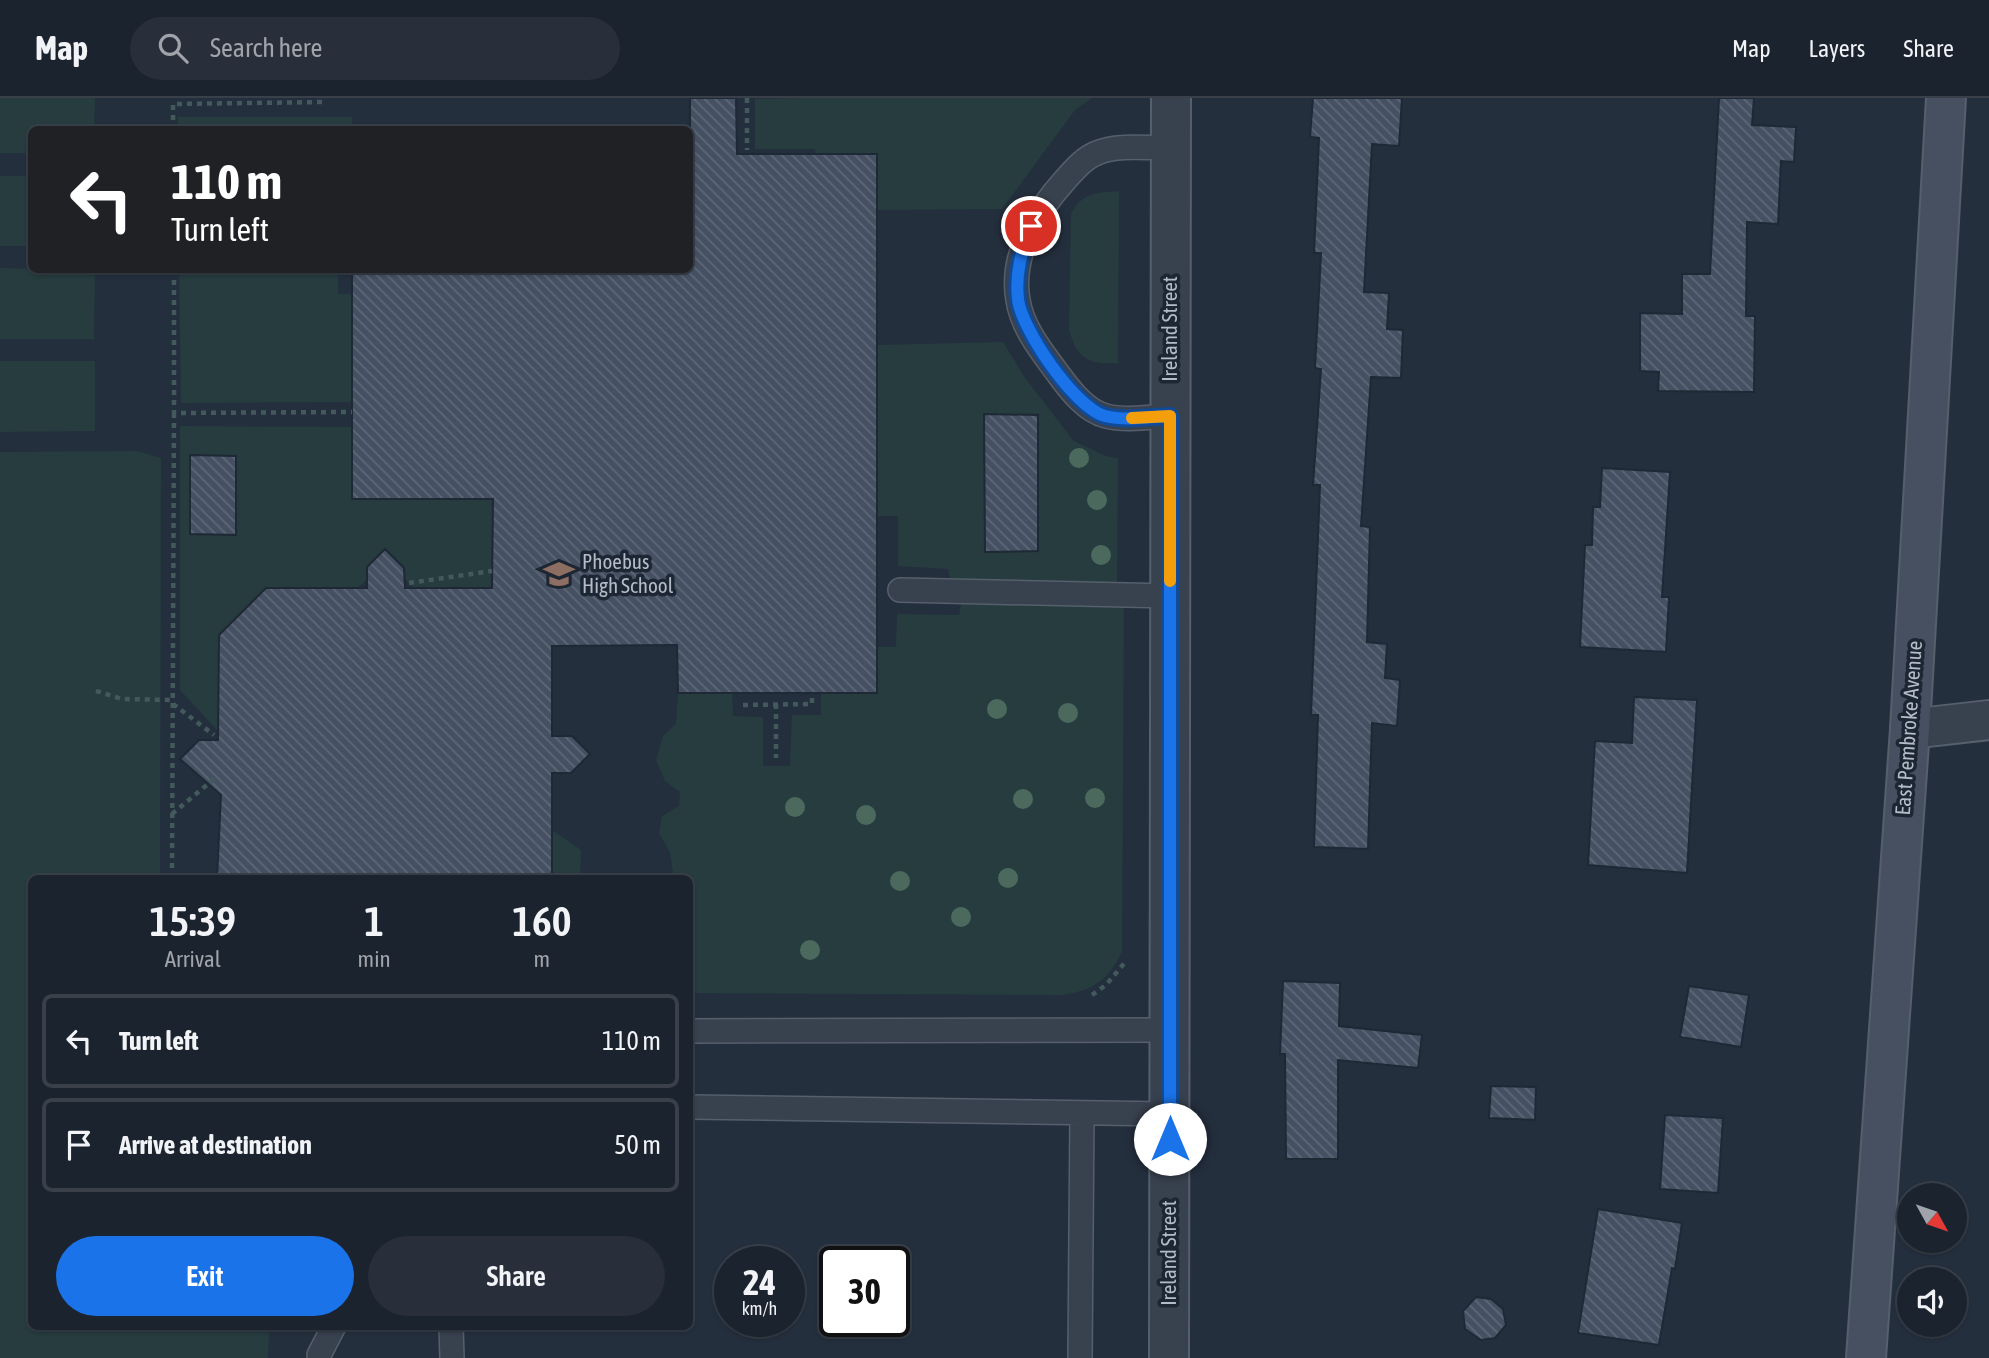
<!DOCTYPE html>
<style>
body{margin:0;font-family:"Asap Condensed",sans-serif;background:#282f3a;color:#f1f3f6;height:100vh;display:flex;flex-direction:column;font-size:26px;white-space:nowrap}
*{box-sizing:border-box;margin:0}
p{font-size:23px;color:#a0a4aa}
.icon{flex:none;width:38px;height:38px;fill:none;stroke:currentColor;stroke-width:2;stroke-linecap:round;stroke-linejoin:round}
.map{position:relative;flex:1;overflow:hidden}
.details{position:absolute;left:28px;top:777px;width:665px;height:455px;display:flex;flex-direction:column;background:#1b232e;border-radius:10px;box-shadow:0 2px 5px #0004,0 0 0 2px #39404a}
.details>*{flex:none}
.hud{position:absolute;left:28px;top:28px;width:665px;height:147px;border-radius:10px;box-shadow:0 2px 5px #0004,0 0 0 2px #39404a;background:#202124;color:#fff;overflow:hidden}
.needle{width:46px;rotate:130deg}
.buttons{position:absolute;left:1897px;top:1085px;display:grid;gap:14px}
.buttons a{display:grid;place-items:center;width:70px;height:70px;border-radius:50%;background:#1b232e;box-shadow:0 2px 5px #0004,0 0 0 2px #39404a;font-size:35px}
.speed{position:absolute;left:714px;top:1148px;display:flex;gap:14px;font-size:35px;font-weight:700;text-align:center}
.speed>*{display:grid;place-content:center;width:91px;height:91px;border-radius:50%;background:#1b232e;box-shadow:0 2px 5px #0004,0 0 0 2px #39404a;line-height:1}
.speed small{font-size:18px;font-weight:400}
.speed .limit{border:4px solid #111;border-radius:10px;background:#fff;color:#111}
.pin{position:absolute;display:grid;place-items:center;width:60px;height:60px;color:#fff;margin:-30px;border:4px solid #fff;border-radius:50%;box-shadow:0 2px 7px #0007}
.me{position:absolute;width:77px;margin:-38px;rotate:0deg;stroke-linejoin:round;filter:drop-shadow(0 0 5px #0008)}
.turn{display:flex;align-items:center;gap:24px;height:147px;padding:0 28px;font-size:32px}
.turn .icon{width:91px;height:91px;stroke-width:2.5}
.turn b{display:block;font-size:49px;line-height:60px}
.eta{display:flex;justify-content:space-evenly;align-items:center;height:119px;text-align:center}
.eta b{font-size:42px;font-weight:600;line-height:49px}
.cta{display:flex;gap:14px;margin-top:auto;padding:14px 28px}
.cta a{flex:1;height:80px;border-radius:42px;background:#1a73e8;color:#fff;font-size:28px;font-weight:600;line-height:80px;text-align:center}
.cta a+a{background:#282f3a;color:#f1f3f6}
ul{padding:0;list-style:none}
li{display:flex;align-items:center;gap:21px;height:94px;margin:0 14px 10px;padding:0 14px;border:4px solid #39404a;border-radius:10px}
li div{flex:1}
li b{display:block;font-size:26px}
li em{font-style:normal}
header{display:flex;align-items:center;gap:42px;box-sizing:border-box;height:98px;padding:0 35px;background:#1b232e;border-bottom:2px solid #39404a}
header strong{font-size:33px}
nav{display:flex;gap:38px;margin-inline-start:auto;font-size:24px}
.search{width:490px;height:63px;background:#282f3a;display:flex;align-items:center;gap:18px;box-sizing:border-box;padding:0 24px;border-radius:38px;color:#a0a4aa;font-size:26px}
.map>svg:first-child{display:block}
.green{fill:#263c3f}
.building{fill:url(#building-back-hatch);stroke:#1f2835;stroke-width:2}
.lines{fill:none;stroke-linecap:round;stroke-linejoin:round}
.lane-casing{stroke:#565f6c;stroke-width:26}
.street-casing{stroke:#565f6c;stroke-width:42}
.secondary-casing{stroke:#565f6c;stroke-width:42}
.path{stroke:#44595c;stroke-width:4.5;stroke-dasharray:5 5;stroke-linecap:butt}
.lane{stroke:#38414e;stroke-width:23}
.street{stroke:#38414e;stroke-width:38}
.secondary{stroke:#465061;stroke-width:38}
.tree{fill:#4b6a5d}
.route-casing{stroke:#114b97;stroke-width:18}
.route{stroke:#1a73e8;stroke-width:12}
.slow{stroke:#f59e0b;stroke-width:12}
.labels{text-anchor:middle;stroke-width:7;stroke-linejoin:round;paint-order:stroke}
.street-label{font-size:21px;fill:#b4bcc9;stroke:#1d2633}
.poi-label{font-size:21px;fill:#b4bcc9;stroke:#1d2633;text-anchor:start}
</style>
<header>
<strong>Map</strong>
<div class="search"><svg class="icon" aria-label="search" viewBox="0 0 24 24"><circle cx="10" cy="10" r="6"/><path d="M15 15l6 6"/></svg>Search here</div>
<nav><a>Map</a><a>Layers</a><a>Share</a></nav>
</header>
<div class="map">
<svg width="1989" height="1260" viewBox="0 0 1989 1260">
<defs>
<pattern id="building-back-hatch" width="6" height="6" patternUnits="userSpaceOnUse" patternTransform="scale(1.75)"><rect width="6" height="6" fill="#455162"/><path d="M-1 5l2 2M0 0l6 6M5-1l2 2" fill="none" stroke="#5d6877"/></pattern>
</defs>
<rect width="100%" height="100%" fill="#242f3e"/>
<path class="green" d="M0,0H95L94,31L32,32L31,55H0Z
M800,0H1092L1075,12L1002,111L877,112L816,57L815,51H755V1Z
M178,19H352V31H178Z
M0,78H31V148H0Z
M1119,93L1118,265C1089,267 1077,261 1069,232L1071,116C1082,94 1097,95 1119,93Z
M0,170L95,172L94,241H0Z
M179,172H338V196H352V304L181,305Z
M1003,244L1025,280L1074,343L1106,358L1118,360L1117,484L950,481L948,471L898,468V418H877V247Z
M0,263H95V333L0,334Z
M180,328L352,329L353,401H493L492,490H414L404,480V470L390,456H380L367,469V481L358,490H266L219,537L218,633L180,592Z
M136,353L161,360L160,780H32V1228L269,1229L268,1260H0V354Z
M1124,505L1122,853C1110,881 1093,893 1062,897L690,895V780H660L673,775L670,754L659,736L662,718L679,708L680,694L665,683L656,662L663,638L676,626L678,595H732L733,618L763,619V668H790L792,617H821V595H877V549H896L897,516L959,517L961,506Z
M552,732L581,752L580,780H549L552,777Z"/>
<path class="building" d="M690,0H736L737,56H877V595H678L677,547L552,548V638H572L590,656L571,675H552V780H217L221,697L180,661L199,642H218L219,537L266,490H367V469L385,451L404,470L405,490H492L493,401H352V172H690Z
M1313,0H1402L1399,48L1372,46L1364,194L1389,195L1387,231L1403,232L1401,280L1371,279L1361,428L1370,429L1367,544L1387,546L1385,580L1400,582L1397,628L1372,625L1368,751L1314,749L1318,617H1311L1320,387H1313L1321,271L1315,270L1321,155H1314L1319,40L1310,39Z
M1719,0H1754L1752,27L1796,29L1794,64L1781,63L1778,126L1747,124L1746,218H1755L1754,294L1658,293L1659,274L1640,273V215L1682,216V176H1710Z
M984,316L1038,317V453L985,454Z
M190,357L236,358V437L190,436Z
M1602,370L1670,374L1662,499H1669L1666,554L1580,549L1585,447H1592L1593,409H1600Z
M1634,599L1697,602L1687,775L1588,767L1595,643L1632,645Z
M1283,883L1340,885L1339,928L1422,937L1418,970L1338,962V1061H1286L1285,956H1280Z
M1689,888L1749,897L1741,949L1680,939Z
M1491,988L1536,989L1535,1022L1489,1020Z
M1665,1017L1723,1020L1718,1095L1660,1091Z
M1598,1111L1682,1125L1675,1171L1672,1170L1659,1247L1578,1235Z
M1476,1199L1491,1201L1503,1211L1506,1227L1495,1240L1481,1242L1465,1231L1463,1213Z"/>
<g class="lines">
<g class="lane-casing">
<path id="lane" d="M1170,318C1150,319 1126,323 1106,318C1086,313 1070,292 1059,277C1043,255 1022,230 1018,202C1010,158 1036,114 1065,82C1074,72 1084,60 1097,55C1116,46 1150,50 1171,50
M900,492L1170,498
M690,933L1170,932
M690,1009L1170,1016
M451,1228L452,1260
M319,1257L334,1228
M1080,1260L1082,1015"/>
</g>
<g class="street-casing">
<path id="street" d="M1910,631L1989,622
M1169,1260L1171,0"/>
</g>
<g class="secondary-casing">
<path id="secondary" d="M1866,1260L1910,631L1946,0"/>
</g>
<path class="path" d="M747,0V52
M173,32V6L326,4
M174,172V315L352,314
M409,485L492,473
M96,593L122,601L172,602
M173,606L214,637
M776,606V660
M743,607L812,606V595
M172,716L214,681
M172,780L174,315
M1092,897L1106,887L1127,862"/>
<use href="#lane" class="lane"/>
<use href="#street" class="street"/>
<use href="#secondary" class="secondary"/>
</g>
<g class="tree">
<circle cx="1079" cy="360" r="10"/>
<circle cx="1097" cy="402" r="10"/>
<circle cx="1101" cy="457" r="10"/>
<circle cx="997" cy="611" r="10"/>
<circle cx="1068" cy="615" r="10"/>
<circle cx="1095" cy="700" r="10"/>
<circle cx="1023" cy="701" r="10"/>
<circle cx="795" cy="709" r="10"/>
<circle cx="866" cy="717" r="10"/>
<circle cx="1008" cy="780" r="10"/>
<circle cx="900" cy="783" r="10"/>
<circle cx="961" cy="819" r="10"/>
<circle cx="810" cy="852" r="10"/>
</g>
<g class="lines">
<g class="route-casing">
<path id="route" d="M1031,128C1022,153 1015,173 1018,201C1021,231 1075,310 1105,318C1126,323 1149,319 1170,318V1041"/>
</g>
<use href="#route" class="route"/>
<path class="slow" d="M1132,320L1170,318V483"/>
</g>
<defs>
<g id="school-bare" transform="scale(2.415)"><path d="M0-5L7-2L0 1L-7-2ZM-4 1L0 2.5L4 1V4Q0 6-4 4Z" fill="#8d6e63" stroke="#1d2633" stroke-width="2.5" paint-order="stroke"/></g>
</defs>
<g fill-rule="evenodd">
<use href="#school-bare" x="559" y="476"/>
</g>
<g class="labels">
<g class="street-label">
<text transform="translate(1170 231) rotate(-90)" y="7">Ireland Street</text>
<text transform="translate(1909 630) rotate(-86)" y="7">East Pembroke Avenue</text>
<text transform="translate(1169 1155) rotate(-90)" y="7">Ireland Street</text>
</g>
<g class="poi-label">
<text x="582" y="471">Phoebus<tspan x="582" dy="24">High School</tspan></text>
</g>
</g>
</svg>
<div class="buttons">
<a><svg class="needle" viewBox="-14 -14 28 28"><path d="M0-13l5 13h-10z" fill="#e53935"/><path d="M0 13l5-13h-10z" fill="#a0a4aa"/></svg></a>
<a><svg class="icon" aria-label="sound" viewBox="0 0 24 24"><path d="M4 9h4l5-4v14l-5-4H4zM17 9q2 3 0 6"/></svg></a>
</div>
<div class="speed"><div>24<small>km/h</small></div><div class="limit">30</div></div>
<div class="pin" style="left:1031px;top:128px;background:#d93025"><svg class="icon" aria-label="arrive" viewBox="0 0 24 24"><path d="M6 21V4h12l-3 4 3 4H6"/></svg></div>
<svg class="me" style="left:1170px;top:1041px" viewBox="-20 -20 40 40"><circle r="19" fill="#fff"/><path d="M0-13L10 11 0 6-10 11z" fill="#1a73e8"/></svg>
<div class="hud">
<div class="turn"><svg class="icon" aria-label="left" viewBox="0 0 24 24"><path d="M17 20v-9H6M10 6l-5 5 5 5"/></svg><div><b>110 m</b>Turn left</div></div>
</div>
<section class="details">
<div class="eta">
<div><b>15:39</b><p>Arrival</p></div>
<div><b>1</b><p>min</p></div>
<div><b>160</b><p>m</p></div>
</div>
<ul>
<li><svg class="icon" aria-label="left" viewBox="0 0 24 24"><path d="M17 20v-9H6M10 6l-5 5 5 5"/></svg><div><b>Turn left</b></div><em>110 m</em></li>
<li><svg class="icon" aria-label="arrive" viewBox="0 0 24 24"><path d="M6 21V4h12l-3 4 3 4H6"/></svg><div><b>Arrive at destination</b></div><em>50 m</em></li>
</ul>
<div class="cta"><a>Exit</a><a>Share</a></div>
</section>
</div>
